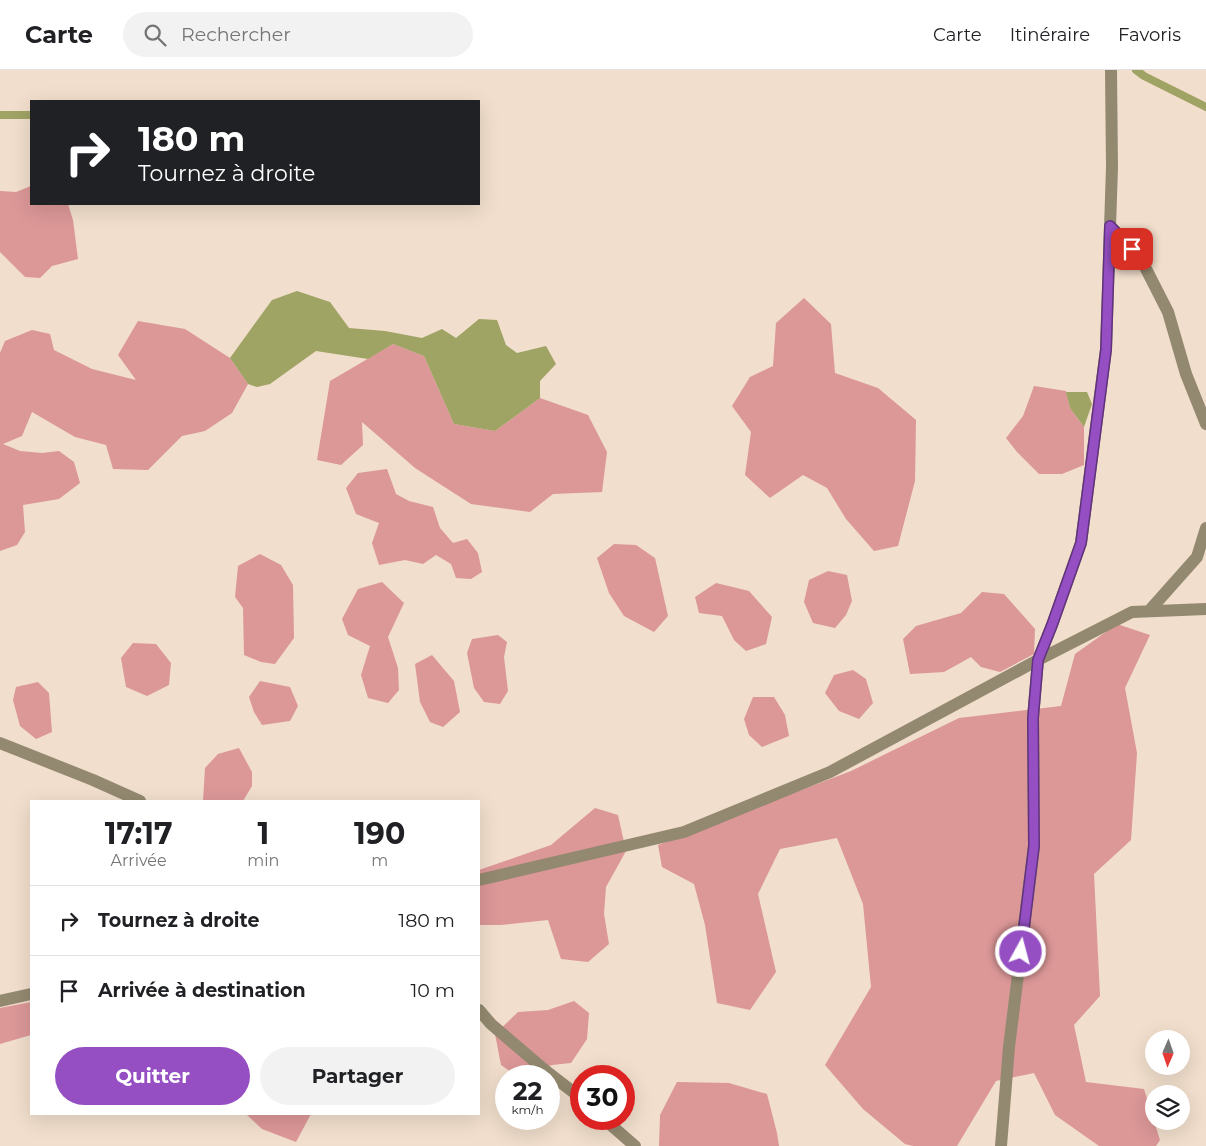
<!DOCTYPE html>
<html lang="fr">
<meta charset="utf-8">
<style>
body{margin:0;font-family:Montserrat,sans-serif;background:#f2f2f2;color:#202124;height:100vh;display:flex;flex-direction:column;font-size:19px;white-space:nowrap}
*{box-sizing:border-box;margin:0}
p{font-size:16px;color:#757577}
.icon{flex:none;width:28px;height:28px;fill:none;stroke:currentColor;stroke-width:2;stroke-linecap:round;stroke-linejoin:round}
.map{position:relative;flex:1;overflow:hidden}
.drawer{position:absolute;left:30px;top:730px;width:450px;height:315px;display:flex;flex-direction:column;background:#fff;border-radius:0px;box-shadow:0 5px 20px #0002}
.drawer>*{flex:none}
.top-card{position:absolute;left:30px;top:30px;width:450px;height:105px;border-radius:0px;box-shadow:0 5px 20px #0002;background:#202124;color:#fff;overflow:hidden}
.needle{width:32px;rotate:182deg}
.fabs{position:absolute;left:1145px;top:960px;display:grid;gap:10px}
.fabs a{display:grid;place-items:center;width:45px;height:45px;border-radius:50%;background:#fff;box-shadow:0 5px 20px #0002;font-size:25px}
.speed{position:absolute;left:495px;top:995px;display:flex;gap:10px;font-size:25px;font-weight:700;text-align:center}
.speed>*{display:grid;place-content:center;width:65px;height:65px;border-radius:50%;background:#fff;box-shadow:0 5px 20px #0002;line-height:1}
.speed small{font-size:12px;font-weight:400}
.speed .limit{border:8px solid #d22;background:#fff;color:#111}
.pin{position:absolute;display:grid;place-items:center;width:42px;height:42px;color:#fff;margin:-21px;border-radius:10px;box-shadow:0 2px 8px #0006}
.me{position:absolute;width:55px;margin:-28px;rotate:7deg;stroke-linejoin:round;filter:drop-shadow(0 0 4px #0008)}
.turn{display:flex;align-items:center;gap:18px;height:105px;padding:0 25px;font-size:22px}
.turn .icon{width:65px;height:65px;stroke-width:2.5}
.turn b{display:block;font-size:35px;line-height:42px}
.eta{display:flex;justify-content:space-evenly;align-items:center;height:85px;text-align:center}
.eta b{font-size:30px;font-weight:700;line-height:35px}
.button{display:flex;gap:10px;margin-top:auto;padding:10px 25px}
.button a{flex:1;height:58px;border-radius:30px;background:#954fc2;color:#fff;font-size:20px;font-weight:700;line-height:58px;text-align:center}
.button a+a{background:#f2f2f2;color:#202124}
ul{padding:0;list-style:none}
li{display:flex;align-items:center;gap:15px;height:70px;padding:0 25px;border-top:1px solid #e0e0e0}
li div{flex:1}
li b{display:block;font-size:19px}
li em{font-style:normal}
header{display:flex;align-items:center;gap:30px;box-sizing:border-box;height:70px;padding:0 25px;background:#fff;border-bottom:1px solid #e0e0e0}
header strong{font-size:24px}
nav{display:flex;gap:28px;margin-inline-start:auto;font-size:18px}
.search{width:350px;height:45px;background:#f2f2f2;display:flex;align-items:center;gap:12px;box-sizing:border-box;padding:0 18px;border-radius:28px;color:#757577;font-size:19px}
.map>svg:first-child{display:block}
.forest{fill:#dc9797}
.water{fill:#9fa364}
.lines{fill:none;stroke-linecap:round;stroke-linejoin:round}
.stream{stroke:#9fa364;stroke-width:8}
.street{stroke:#938970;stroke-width:12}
.route-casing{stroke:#61337e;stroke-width:12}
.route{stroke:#954fc2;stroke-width:9}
</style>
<header>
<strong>Carte</strong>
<div class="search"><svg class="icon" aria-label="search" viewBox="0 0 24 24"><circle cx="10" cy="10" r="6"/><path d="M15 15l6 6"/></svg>Rechercher</div>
<nav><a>Carte</a><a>Itinéraire</a><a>Favoris</a></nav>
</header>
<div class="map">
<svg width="1206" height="1076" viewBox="0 0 1206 1076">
<rect width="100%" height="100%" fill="#f1decc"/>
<path class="forest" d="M31,116V134H68L73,150L78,189L52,196L40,208L25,207L0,182V121L16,122Z
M804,228L831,254L835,303L878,318L916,350L915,411L898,476L874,481L846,449L827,418L803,405L770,428L745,405L751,362L732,336L750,307L773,296L776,253Z
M138,251L185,259L230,288L248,314L232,343L205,361L182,366L148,400L113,399L106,375L75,367L32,342L22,366L3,374L20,381L42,383L59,381L74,392L80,413L59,429L23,435L25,462L17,475L0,481V283L5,271L32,260L50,264L54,280L92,299L136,310L118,285Z
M393,274L424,286L454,354L495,361L540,328L588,345L607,382L602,422L553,424L530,442L471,434L415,398L362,352L363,375L341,395L317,390L330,311Z
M1034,316L1066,321L1070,338L1084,357V395L1062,404H1039L1017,382L1006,368L1023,346Z
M387,399L396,424L409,431L433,437L440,458L453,473L467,469L478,483L482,502L471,509L456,508L451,494L436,485L423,494L405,490L379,495L372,473L379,453L356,444L346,418L358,403Z
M614,474L636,475L655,488L668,546L654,562L624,546L609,523L597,488Z
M260,484L281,495L293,515L294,568L275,594L261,592L244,585L243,538L235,527L238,496Z
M828,501L847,505L852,531L846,545L835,558L813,553L804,532L809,510Z
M382,512L404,533L388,567L398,598L399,620L388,633L368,628L361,605L370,576L348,565L342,549L358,519Z
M716,513L749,521L772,547L766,574L746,581L734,570L722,546L699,543L695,527Z
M982,522L1004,524L1035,559L1034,584L1000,602L981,597L971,587L944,602L910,604L903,569L916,556L961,543Z
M1117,554L1150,565L1125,618L1137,683L1131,770L1094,804L1100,926L1074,955L1086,1012L1144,1019L1160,1070L1156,1076H1099L1055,1045L1034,1003L996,1011L957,1076H913L905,1074L863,1039L825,995L871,917L863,834L837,768L780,779L758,824L776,902L750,940L717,933L705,855L694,814L662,797L658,775L851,701L959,648L1061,636L1075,584Z
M498,565L507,572L504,587L508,621L500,634L484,632L474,618L467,583L472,569Z
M133,573L156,574L171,593L169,615L147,626L126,617L121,588Z
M432,585L454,611L460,642L443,657L430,652L420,632L415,594Z
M853,600L866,609L873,633L859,649L839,641L825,623L834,605Z
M260,611L290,617L298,636L290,651L262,655L254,642L249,627Z
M38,612L49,623L52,662L36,669L20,656L13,630L16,617Z
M753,627H774L785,645L789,666L762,677L749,665L744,649Z
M239,678L252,702V716L243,731H203L205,698L218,684Z
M595,738L618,745L626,781L606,817L604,844L609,874L588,892L561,889L548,850L501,855H479V800L551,775Z
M574,931L589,943L587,969L571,993L552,995L528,1003L514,1004L501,995L495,964L518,942L548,940Z
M31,932V965L0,974V938Z
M677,1012L729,1013L767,1024L777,1063L779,1076H659L660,1045Z
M246,1044H311L296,1072L262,1059Z"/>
<path class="water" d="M297,221L330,232L349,258L385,261L422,268L442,259L456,268L479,249L497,250L506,275L517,283L546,276L556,294L540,311V328L495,361L454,354L424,286L393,274L368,289L316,281L270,314L257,317L248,314L230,288L272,230Z
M1066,322H1087L1092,334L1084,357L1070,338Z"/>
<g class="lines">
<path class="stream" d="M1136,0L1144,6L1206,37
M0,45H31"/>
<path class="street" d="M1110,156L1142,191L1168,242L1186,304L1206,354
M1149,541L1197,487L1206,458
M0,673L93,710L140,731
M479,810L684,762L830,702L1038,590L1132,542L1206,539
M0,931L31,924
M479,940L491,954L546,1001L581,1028
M604,1049L635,1076
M1001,1076L1009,977L1034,776L1033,648L1038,590L1052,555L1081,473L1106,279L1112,97L1111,0"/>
</g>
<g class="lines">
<g class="route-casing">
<path id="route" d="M1021,882L1034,776L1033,648L1038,590L1052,555L1081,473L1106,280L1110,156L1132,179"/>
</g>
<use href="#route" class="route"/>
</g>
</svg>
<div class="fabs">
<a><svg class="needle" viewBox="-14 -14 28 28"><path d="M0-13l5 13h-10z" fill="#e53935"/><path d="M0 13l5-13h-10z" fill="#757577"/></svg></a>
<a><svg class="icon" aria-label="layers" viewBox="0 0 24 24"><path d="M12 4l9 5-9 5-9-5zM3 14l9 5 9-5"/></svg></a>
</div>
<div class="speed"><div>22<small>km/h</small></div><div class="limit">30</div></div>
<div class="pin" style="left:1132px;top:179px;background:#d93025"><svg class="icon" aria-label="arrive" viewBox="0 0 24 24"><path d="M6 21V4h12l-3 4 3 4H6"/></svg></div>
<svg class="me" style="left:1021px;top:882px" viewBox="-20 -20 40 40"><circle r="17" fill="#954fc2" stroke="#fff" stroke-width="3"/><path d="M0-11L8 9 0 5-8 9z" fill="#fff"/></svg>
<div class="top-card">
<div class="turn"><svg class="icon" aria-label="right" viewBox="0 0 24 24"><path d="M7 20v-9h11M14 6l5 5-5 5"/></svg><div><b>180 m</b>Tournez à droite</div></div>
</div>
<section class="drawer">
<div class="eta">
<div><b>17:17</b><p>Arrivée</p></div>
<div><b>1</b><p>min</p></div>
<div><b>190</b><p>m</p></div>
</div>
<ul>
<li><svg class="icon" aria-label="right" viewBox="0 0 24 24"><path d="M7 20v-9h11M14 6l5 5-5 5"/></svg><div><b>Tournez à droite</b></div><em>180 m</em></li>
<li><svg class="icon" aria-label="arrive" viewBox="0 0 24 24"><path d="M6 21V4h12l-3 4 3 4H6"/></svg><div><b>Arrivée à destination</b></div><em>10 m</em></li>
</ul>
<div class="button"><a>Quitter</a><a>Partager</a></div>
</section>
</div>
